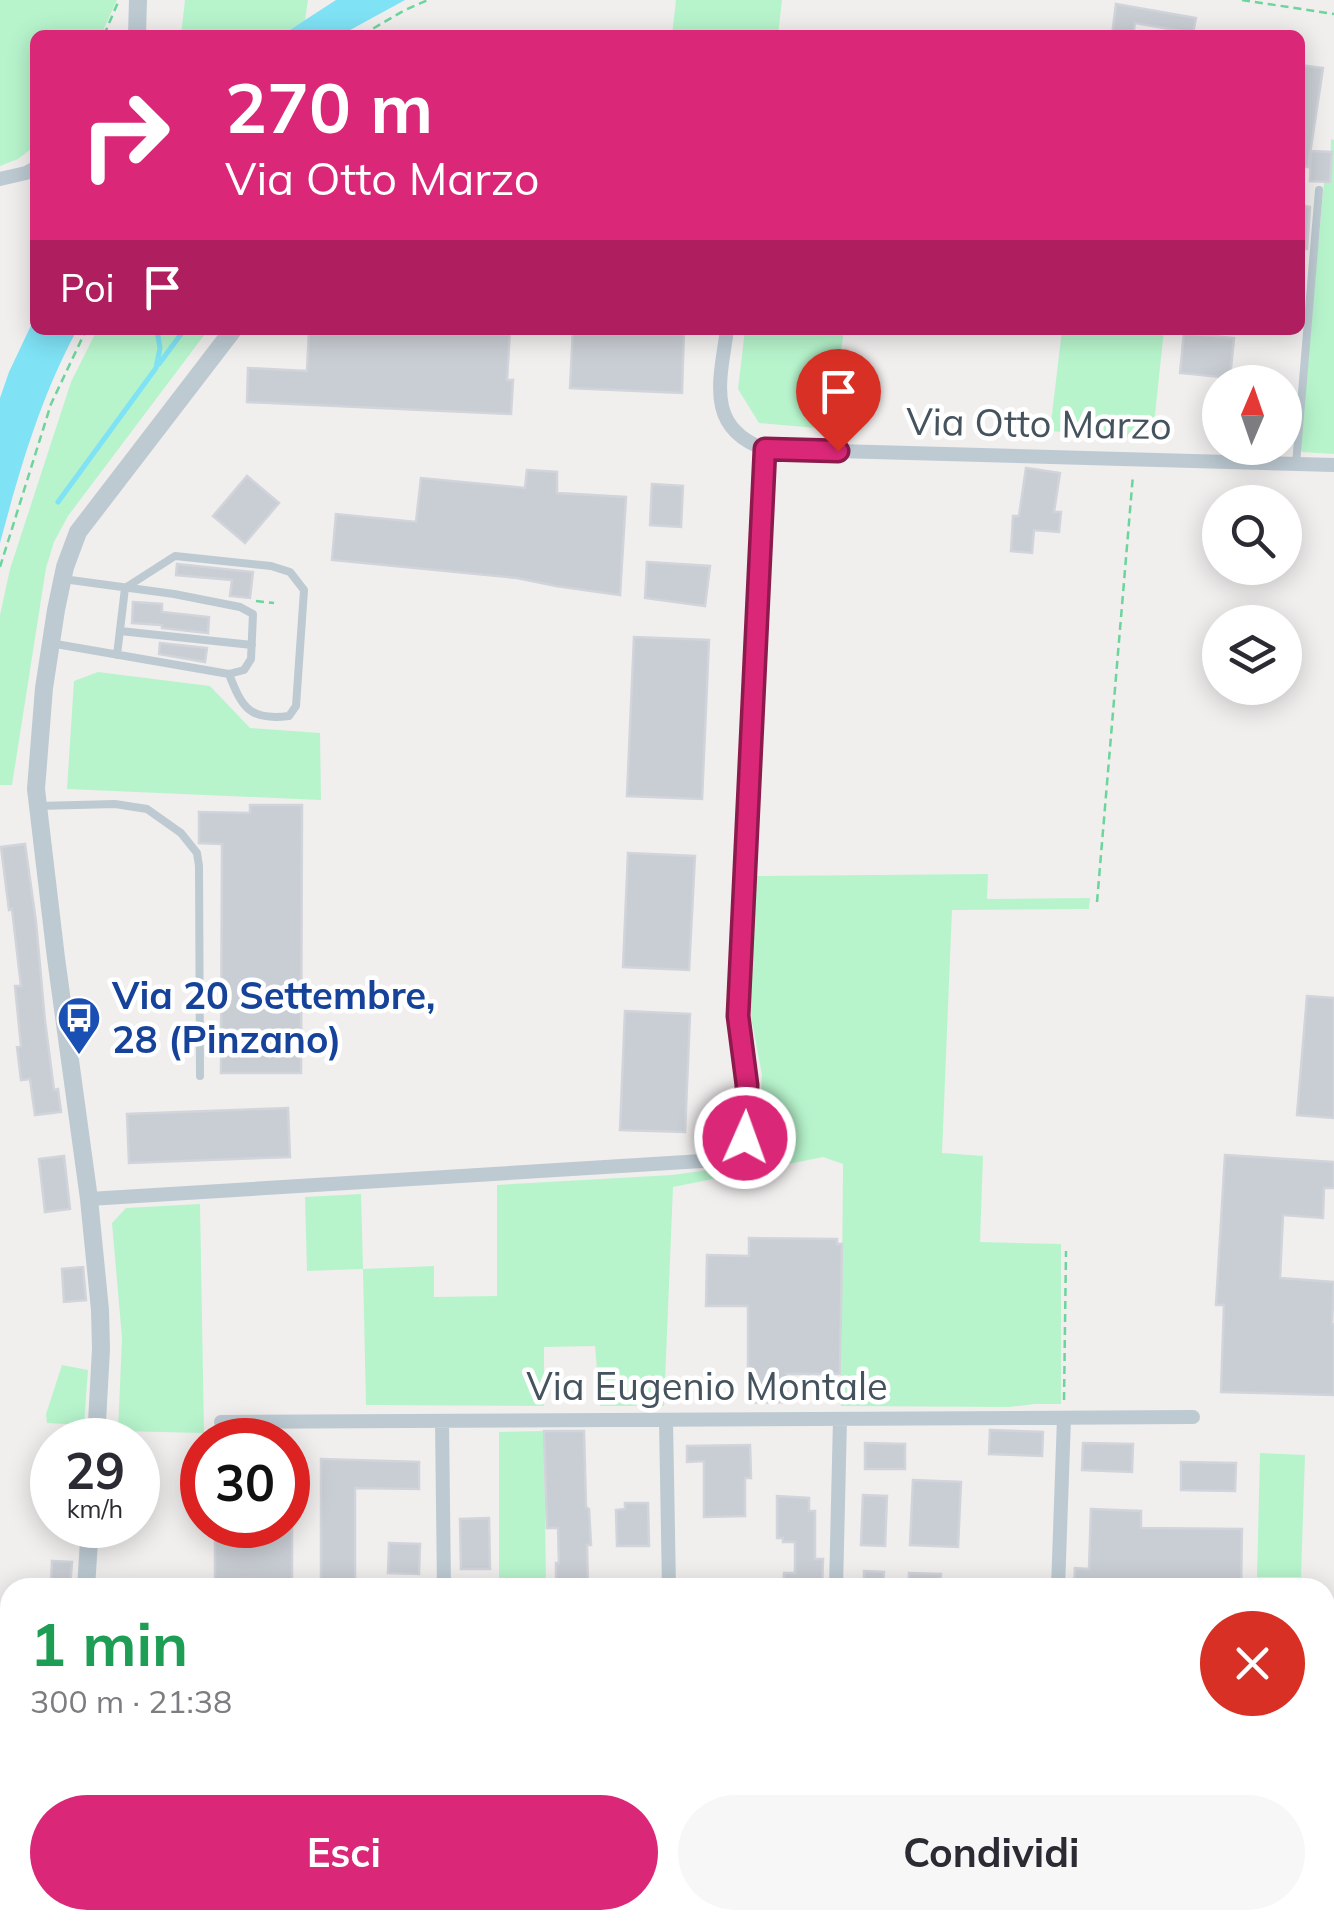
<!DOCTYPE html>
<html lang="it">
<meta charset="utf-8">
<style>
body{margin:0;font-family:Mulish,sans-serif;background:#f7f7f7;color:#2b2b33;height:100vh;display:flex;flex-direction:column;font-size:38px;white-space:nowrap}
*{box-sizing:border-box;margin:0}
p{font-size:32px;color:#7c7c81}
.icon{flex:none;width:55px;height:55px;fill:none;stroke:currentColor;stroke-width:2;stroke-linecap:round;stroke-linejoin:round}
.map{position:relative;flex:1;overflow:hidden}
.drawer{position:absolute;left:0px;top:1578px;width:1335px;height:352px;display:flex;flex-direction:column;background:#fff;border-radius:30px 30px 0 0;box-shadow:0 5px 25px #0003}
.drawer>*{flex:none}
.top-card{position:absolute;left:30px;top:30px;width:1275px;height:305px;border-radius:15px;box-shadow:0 5px 25px #0003;background:#db2777;color:#fff;overflow:hidden}
.needle{width:65px;rotate:2deg}
.fabs{position:absolute;left:1202px;top:365px;display:grid;gap:20px}
.fabs a{display:grid;place-items:center;width:100px;height:100px;border-radius:50%;background:#fff;box-shadow:0 5px 25px #0003;font-size:50px}
.speed{position:absolute;left:30px;top:1418px;display:flex;gap:20px;font-size:50px;font-weight:700;text-align:center}
.speed>*{display:grid;place-content:center;width:130px;height:130px;border-radius:50%;background:#fff;box-shadow:0 5px 25px #0003;line-height:1}
.speed small{font-size:25px;font-weight:400}
.speed .limit{border:15px solid #d22;background:#fff;color:#111}
.pin{position:absolute;display:grid;place-items:center;width:85px;height:85px;color:#fff;margin:-102px -42px;border-radius:50% 50% 50% 0;rotate:-45deg;box-shadow:0 0 10px #0007}
.pin .icon{rotate:45deg}
.me{position:absolute;width:110px;margin:-55px;rotate:2deg;stroke-linejoin:round;filter:drop-shadow(0 0 8px #0008)}
.turn{display:flex;align-items:center;gap:35px;height:210px;padding:0 30px;font-size:45px}
.turn .icon{width:130px;height:130px;stroke-width:2.5}
.turn b{display:block;font-size:70px;line-height:85px}
.then{display:flex;align-items:center;height:95px;padding:0 30px;background:#0003;gap:20px;font-size:38px}
.round{display:grid;place-items:center;flex:none;width:105px;height:105px;border-radius:52px;background:#f7f7f7}
.overview{display:flex;align-items:center;justify-content:space-between;height:170px;padding:0 30px}
h1{font-size:60px;font-weight:700;line-height:75px;color:#1e9e55}
.action{display:flex;gap:20px;margin-top:auto;padding:20px 30px}
.action a{flex:1;height:115px;border-radius:60px;background:#db2777;color:#fff;font-size:40px;font-weight:700;line-height:115px;text-align:center}
.action a+a{background:#f7f7f7;color:#2b2b33}
.map>svg:first-child{display:block}
.green{fill:#b7f4cc}
.water{fill:#7fe2f5}
.lines{fill:none;stroke-linecap:round;stroke-linejoin:round}
.stream{stroke:#7fe2f5;stroke-width:5}
.building{fill:#c9ced4;stroke:#d1d4da;stroke-width:2.5}
.path{stroke:#6bd59c;stroke-width:2.5;stroke-dasharray:8 5;stroke-linecap:butt}
.service{stroke:#bdcad2;stroke-width:8}
.minor{stroke:#bdcad2;stroke-width:14}
.tertiary{stroke:#bdcad2;stroke-width:18}
.route-casing{stroke:#8e194d;stroke-width:25}
.route{stroke:#db2777;stroke-width:18}
.labels{text-anchor:middle;stroke-width:9;stroke-linejoin:round;paint-order:stroke}
.street-label{font-size:38px;fill:#44535e;stroke:#fff}
.transit-label{font-size:38px;font-weight:bold;fill:#164399;stroke:#fff;text-anchor:start}
</style>
<div class="map">
<svg width="1334" height="1928" viewBox="0 0 1334 1928">
<rect width="100%" height="100%" fill="#f1eeee"/>
<path class="green" d="M0,0H117L101,35H35V146L18,159L0,166Z
M185,0H308L305,20L282,35H181Z
M676,0H782L778,35H672Z
M1331,139L1334,140V454L1302,452L1300,447L1324,182L1330,181Z
M97,330H208L68,516L54,542L46,568L12,785H0V615L10,569L71,382Z
M745,330H844L833,408L840,430L759,423L738,389Z
M1062,330H1164L1153,433L1146,439L1050,431Z
M98,672L210,686L250,728L320,733L321,800L67,789L74,681Z
M988,874L987,899L1090,898L1089,909L952,910L942,1153L983,1156L980,1242L1061,1244V1404H1035L1009,1407L841,1406L843,1164L823,1157L673,1187L664,1406H600L595,1346L544,1347V1406L366,1405L363,1269L307,1271L305,1197L361,1194L363,1269L434,1266V1297L497,1296V1185L672,1175L732,1167L745,1162L754,1155L759,1145L762,1075L748,1001L754,876Z
M200,1204L204,1433L118,1431L122,1338L112,1223L126,1208Z
M62,1365L88,1370L84,1425L47,1423L46,1414Z
M544,1431L546,1587H499V1432Z
M1260,1453L1305,1455L1301,1577H1257Z"/>
<path class="water" d="M336,0H405L341,35H282Z
M35,317V330H77C40,398 20,469 0,543V398L9,372Z"/>
<g class="lines">
<path class="stream" d="M159,364L184,330
M58,502L156,368L160,348L157,330"/>
</g>
<path class="building" d="M1116,4L1196,18L1193,33L1135,23L1133,35H1112Z
M1300,65L1323,68L1308,167L1300,166Z
M1311,151L1332,152L1330,182L1310,181Z
M1300,205L1310,207L1307,249H1300Z
M309,330H510L507,380H513L511,414L247,402L248,368L307,371Z
M573,330H684L682,393L570,388Z
M1184,333L1234,338L1230,378L1180,373Z
M1026,468L1060,473L1054,512H1061L1059,532L1034,530L1032,553L1011,551L1013,516H1019Z
M527,470L557,472V493L626,497L620,595L556,586L517,578L332,560L336,514L416,522L421,478L525,488Z
M247,476L279,503L245,543L213,516Z
M652,484L683,486L681,527L650,525Z
M647,562L710,566L705,606L645,598Z
M177,564L253,572L250,598L230,596L232,580L176,575Z
M133,602L162,604V612L209,617L208,633L162,628V625L132,623Z
M634,637L709,640L702,799L627,796Z
M160,643L207,648L205,662L159,654Z
M250,805H302L301,1073H221L222,844L199,843V812L250,813Z
M25,844L36,922L45,1021L54,1090L58,1089L61,1112L35,1115L30,1079L21,1080L17,1047L21,1046L15,986H21L12,909L9,910L1,847Z
M628,853L695,856L689,970L623,967Z
M1307,996L1334,998V1118L1297,1115Z
M625,1011L690,1014L685,1132L620,1130Z
M288,1108L290,1157L129,1163L127,1114Z
M1225,1155L1334,1162V1188H1324L1323,1218L1283,1215L1280,1278L1334,1282L1332,1324H1334V1395L1221,1392L1224,1305H1216Z
M64,1156L70,1209L45,1212L39,1159Z
M749,1238L837,1239V1244H842L840,1374H787V1402L748,1403V1306H706L707,1255L749,1256Z
M83,1267L86,1300L64,1302L62,1269Z
M990,1430L1043,1432L1042,1456L989,1454Z
M544,1431H584L586,1507L589,1509L591,1545H587L588,1588H556V1563H559L558,1528H547Z
M865,1443L905,1444V1469H865Z
M1083,1443L1133,1444L1132,1472L1082,1470Z
M750,1445L751,1478H745V1516L704,1517V1461L687,1462V1446Z
M321,1459L419,1462V1489L355,1488V1588H321Z
M1181,1462L1236,1463L1235,1491L1181,1490Z
M913,1480L961,1482L958,1547L910,1545Z
M863,1495L887,1496L885,1546L861,1545Z
M777,1496L809,1498V1511H815V1559H823L822,1588H783L784,1573H795V1542H783V1538H777Z
M625,1503H648L649,1546H617L616,1510L625,1509Z
M1091,1509L1141,1511V1528L1242,1529L1241,1588H1074L1075,1568L1089,1569Z
M489,1518L490,1569H461L460,1519Z
M215,1525H292V1588H215Z
M389,1543L420,1544L419,1574L388,1573Z
M52,1561L72,1562L70,1588H51Z
M864,1571L884,1572L883,1588H864Z
M909,1573L941,1574L940,1588H909Z"/>
<g class="lines">
<path class="path" d="M1242,0L1334,14
M104,35L119,0
M362,35L405,10L428,0
M0,567L51,404L86,330
M256,601L274,603
M1097,902L1133,475
M1064,1400L1066,1251"/>
<path class="service" d="M1296,464L1319,190
M120,631L252,645
M50,643L229,674L244,670L251,659L253,614L240,607L174,594L63,579
M117,655L125,588L175,556L271,566L290,572L304,590L296,706L289,716C250,721 242,708 229,674
M38,806L115,804L147,809L181,833L197,853L199,866L200,1076"/>
<path class="minor" d="M0,179L26,173L35,168
M727,330C720,380 705,428 765,449L1334,465
M89,1199L718,1160C725,1158 734,1157 739,1150C757,1127 740,1045 738,1016L765,449
M666,1420L669,1588
M442,1421L444,1588
M221,1422L1193,1417
M836,1588L840,1419
M1058,1588L1064,1418
M1325,1774H1334
M1325,1889H1334
M0,1920L52,1923
M634,1928V1920
M831,1928L832,1920"/>
<path class="tertiary" d="M137,35L138,0
M96,1440L101,1349L100,1310L89,1199L56,958L36,789L44,688L56,610L65,567L78,532L233,330
M86,1588L90,1525
M52,1928L53,1920"/>
</g>
<g class="lines">
<g class="route-casing">
<path id="route" d="M745,1138L747,1085L738,1016L765,449L838,451"/>
</g>
<use href="#route" class="route"/>
</g>
<defs>
<g id="bus-pin" transform="scale(2.25)"><path d="M0 17L-7.5 6A9.5 9.5 0 1 1 7.5 6Z" fill="#1a4fb4" stroke="#fff"/><path d="M-5-6H5V4H4V6H2V4H-2V6H-4V4H-5ZM-3.5-4V0h7V-4ZM-3.5 1.2v1.5H-2V1.2ZM2 1.2v1.5H3.5V1.2Z" fill="#fff"/></g>
</defs>
<g fill-rule="evenodd">
<use href="#bus-pin" x="79" y="1018"/>
</g>
<g class="labels">
<g class="street-label">
<text transform="translate(1039 424) rotate(1)" y="13">Via Otto Marzo</text>
<text x="707" y="1400">Via Eugenio Montale</text>
</g>
<g class="transit-label">
<text x="112" y="1009">Via 20 Settembre,<tspan x="112" dy="44">28 (Pinzano)</tspan></text>
</g>
</g>
</svg>
<div class="fabs">
<a><svg class="needle" viewBox="-14 -14 28 28"><path d="M0-13l5 13h-10z" fill="#e53935"/><path d="M0 13l5-13h-10z" fill="#7c7c81"/></svg></a>
<a><svg class="icon" aria-label="search" viewBox="0 0 24 24"><circle cx="10" cy="10" r="6"/><path d="M15 15l6 6"/></svg></a>
<a><svg class="icon" aria-label="layers" viewBox="0 0 24 24"><path d="M12 4l9 5-9 5-9-5zM3 14l9 5 9-5"/></svg></a>
</div>
<div class="speed"><div>29<small>km/h</small></div><div class="limit">30</div></div>
<div class="pin" style="left:838px;top:451px;background:#d93025"><svg class="icon" aria-label="arrive" viewBox="0 0 24 24"><path d="M6 21V4h12l-3 4 3 4H6"/></svg></div>
<svg class="me" style="left:745px;top:1138px" viewBox="-20 -20 40 40"><circle r="17" fill="#db2777" stroke="#fff" stroke-width="3"/><path d="M0-11L8 9 0 5-8 9z" fill="#fff"/></svg>
<div class="top-card">
<div class="turn"><svg class="icon" aria-label="right" viewBox="0 0 24 24"><path d="M7 20v-9h11M14 6l5 5-5 5"/></svg><div><b>270 m</b>Via Otto Marzo</div></div>
<div class="then">Poi<svg class="icon" aria-label="arrive" viewBox="0 0 24 24"><path d="M6 21V4h12l-3 4 3 4H6"/></svg></div>
</div>
<section class="drawer">
<div class="overview"><div><h1>1 min</h1><p>300 m · 21:38</p></div><a class="round" style="background:#d93025;color:#fff"><svg class="icon" aria-label="close" viewBox="0 0 24 24"><path d="M6 6l12 12M18 6L6 18"/></svg></a></div>
<div class="action"><a>Esci</a><a>Condividi</a></div>
</section>
</div>
